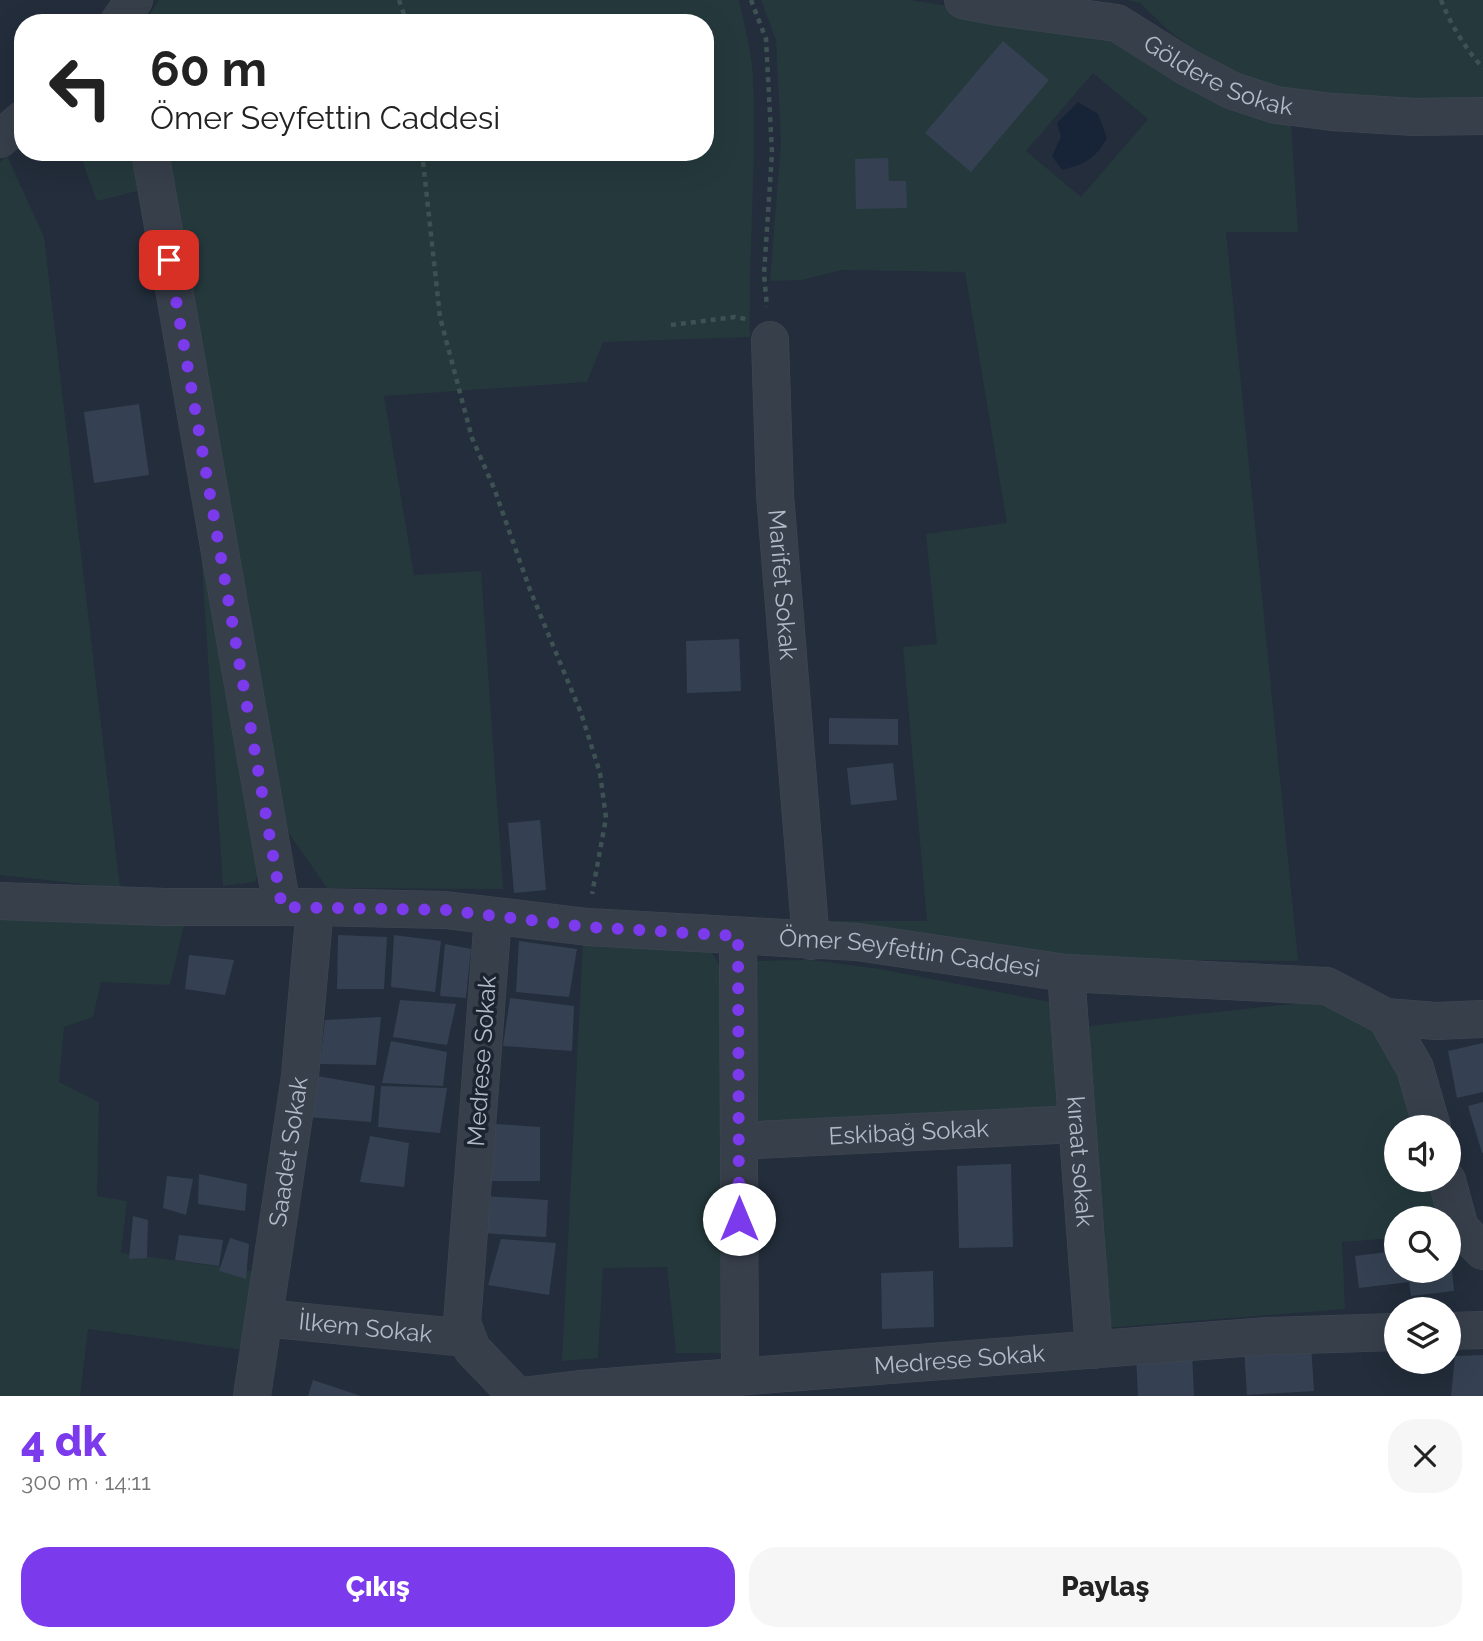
<!DOCTYPE html>
<html lang="tr">
<meta charset="utf-8">
<style>
body{margin:0;font-family:Raleway,sans-serif;background:#f6f6f6;color:#222;height:100vh;display:flex;flex-direction:column;font-size:26px;white-space:nowrap}
*{box-sizing:border-box;margin:0}
p{font-size:23px;color:#767676}
.icon{flex:none;width:38px;height:38px;fill:none;stroke:currentColor;stroke-width:2;stroke-linecap:round;stroke-linejoin:round}
.map{position:relative;height:1396px;overflow:hidden}
.details{display:flex;flex-direction:column;background:#fff;flex:1}
.details>*{flex:none}
.guide{position:absolute;left:14px;top:14px;width:700px;height:147px;border-radius:28px;box-shadow:0 7px 28px #0002;background:#fff;color:#222;overflow:hidden}
.tools{position:absolute;left:1384px;top:1115px;display:grid;gap:14px}
.tools a{display:grid;place-items:center;width:77px;height:77px;border-radius:50%;background:#fff;box-shadow:0 7px 28px #0002;font-size:35px}
.pin{position:absolute;display:grid;place-items:center;width:60px;height:60px;color:#fff;margin:-30px;border-radius:14px;box-shadow:0 4px 10px #0006}
.me{position:absolute;width:77px;margin:-38px;rotate:0deg;stroke-linejoin:round;filter:drop-shadow(0 0 5px #0008)}
.turn{display:flex;align-items:center;gap:24px;height:147px;padding:0 21px;font-size:32px}
.turn .icon{width:91px;height:91px;stroke-width:2.5}
.turn b{display:block;font-size:49px;line-height:60px}
.round{display:grid;place-items:center;flex:none;width:74px;height:74px;border-radius:28px;background:#f6f6f6}
.summary{display:flex;align-items:center;justify-content:space-between;height:119px;padding:0 21px}
h1{font-size:42px;font-weight:800;line-height:52px;color:#7c3aed}
.primary-button{display:flex;gap:14px;margin-top:auto;padding:14px 21px}
.primary-button a{flex:1;height:80px;border-radius:28px;background:#7c3aed;color:#fff;font-size:28px;font-weight:800;line-height:80px;text-align:center}
.primary-button a+a{background:#f6f6f6;color:#222}
.map>svg:first-child{display:block}
.green{fill:#25393c;fill-rule:evenodd}
.water{fill:#172438}
.building{fill:#354152}
.lines{fill:none;stroke-linecap:round;stroke-linejoin:round}
.minor-casing{stroke:#404854;stroke-width:38}
.path{stroke:#3e5254;stroke-width:4.5;stroke-dasharray:5 5;stroke-linecap:butt}
.minor{stroke:#373f4b;stroke-width:37}
.route{stroke:#7c3aed;stroke-width:12;stroke-dasharray:0 21.6}
.labels{text-anchor:middle;stroke-width:7;stroke-linejoin:round;paint-order:stroke}
.street-label{font-size:24px;fill:#b2bac7;stroke:#1c2430}
</style>
<div class="map">
<svg width="1483" height="1396" viewBox="0 0 1483 1396">
<rect width="100%" height="100%" fill="#232d3b"/>
<path class="green" d="M159,0H738L740,4C745,28 752,54 753,78C757,165 748,250 750,337L603,342L587,382L384,396L414,575L481,571L503,889L327,888L284,826L167,152H705V23H144Z
M761,0H910L1111,32L1233,111L1291,124L1298,232H1226L1298,961L1075,959L866,934L824,921H927L903,647L937,644L926,534L1007,523L965,272L842,270L802,280L770,281L781,143L776,40ZM1093,73L1148,119L1081,197L1026,151Z
M1127,0H1483V100L1427,105L1294,95L1231,76L1169,31L1140,3Z
M79,152H139L145,189L97,201Z
M7,156L44,237L120,888L0,875V162Z
M199,521L263,861L255,882L223,886Z
M0,910L185,921L170,985L101,982L93,1017L64,1027L59,1082L99,1102L97,1196L127,1201L121,1253L257,1272L244,1350L88,1329L80,1396H0Z
M583,940L712,953L721,968L727,1353H676L667,1267L603,1268L598,1358L562,1361Z
M811,960L880,969L1050,1002L1059,1112L755,1125L751,961Z
M1326,1000L1384,1030L1417,1127H1396V1180H1432L1443,1218H1396V1238L1342,1242L1345,1309L1104,1328L1089,1026Z"/>
<path class="water" d="M1078,102L1098,114L1107,138C1095,159 1085,164 1062,170L1052,156L1061,137L1057,123Z"/>
<path class="building" d="M1003,41L1049,80L971,172L925,133Z
M888,158L889,181H906L907,208L856,209L855,159Z
M139,404L149,475L94,483L84,412Z
M739,639L741,691L687,693L686,641Z
M829,718L898,719V745L829,744Z
M893,763L897,800L851,805L847,768Z
M540,820L546,890L514,893L508,823Z
M338,935L387,937L384,989H337Z
M394,935L441,941L435,992L391,987Z
M519,941L577,949L569,997L516,992Z
M445,944L471,949L466,998L440,996Z
M189,955L234,960L225,995L185,989Z
M510,998L574,1006L572,1051L503,1046Z
M400,1000L456,1004L447,1045L393,1037Z
M381,1017L376,1065L320,1064L325,1020Z
M391,1041L447,1052L443,1086L382,1083Z
M1483,1043V1092L1457,1098L1448,1051Z
M317,1076L375,1086L371,1122L308,1117Z
M381,1086L447,1088L440,1133L378,1127Z
M1483,1102V1153H1482L1468,1106Z
M482,1123L540,1127V1181H477Z
M370,1136L409,1143L404,1187L360,1182Z
M1011,1164L1013,1247L959,1248L957,1166Z
M199,1174L247,1184L245,1211L198,1204Z
M167,1176L193,1179L186,1215L163,1208Z
M484,1196L548,1200L546,1237L480,1233Z
M133,1216L148,1220L147,1258L129,1259Z
M179,1235L223,1240L219,1266L175,1260Z
M230,1238L249,1244L246,1279L219,1271Z
M501,1239L556,1243L549,1295L488,1285Z
M1396,1251V1270H1449V1259H1451L1454,1291L1411,1296L1409,1282L1359,1288L1355,1256Z
M933,1271L934,1327L882,1329L881,1273Z
M1311,1344L1314,1391L1247,1395L1244,1349Z
M1192,1352L1194,1396H1138L1136,1355Z
M1483,1355V1396H1451L1455,1356Z
M313,1380L361,1396H308Z"/>
<g class="lines">
<g class="minor-casing">
<g id="minor">
<path id="s1" d="M963,0L999,7L1117,23L1187,67L1233,91L1276,105L1332,112L1414,117L1483,116"/>
<path d="M118,23L134,0"/>
<path d="M0,139L23,119"/>
<path d="M150,152L282,907"/>
<path id="s2" d="M770,340L775,494L811,941"/>
<path id="s3" d="M0,901L166,907H315L445,910L588,927L857,942L1066,973L1327,986L1386,1017L1436,1021L1483,1019"/>
<path d="M493,916L462,1323L472,1349L517,1396"/>
<path d="M738,936L740,1377"/>
<path id="s4" d="M1066,973L1094,1350"/>
<path d="M1386,1017L1415,1068L1432,1127"/>
<path id="s5" d="M739,1141L1077,1124"/>
<path d="M1447,1180L1460,1228L1483,1251"/>
<path id="s6" d="M264,1318L467,1338"/>
<path d="M1449,1331L1483,1330"/>
<path id="s7" d="M252,1396L300,1076L315,907"/>
<path id="s8" d="M522,1396L580,1389L1268,1336L1396,1332"/>
</g>
</g>
<path class="path" d="M399,0L407,23
M751,0L766,39L772,153L764,274L767,307
M1441,0C1451,25 1465,48 1483,68
M422,152L440,317L472,438L494,488L530,590L581,713L600,773L606,818L592,894
M671,325L735,317L746,319"/>
<use href="#minor" class="minor"/>
</g>
<g class="lines">
<path class="route" d="M169,260L282,907L445,910L588,927L738,936L739,1219"/>
</g>
<g class="labels">
<g class="street-label">
<text dy="8" stroke="none"><textPath href="#s1" startOffset="271">Göldere Sokak</textPath></text>
<text dy="8" stroke="none"><textPath href="#s2" startOffset="245">Marifet Sokak</textPath></text>
<text dy="8" stroke="none"><textPath href="#s3" startOffset="912">Ömer Seyfettin Caddesi</textPath></text>
<text transform="translate(482 1061) rotate(-86)" y="8">Medrese Sokak</text>
<text dy="8" stroke="none"><textPath href="#s5" startOffset="170">Eskibağ Sokak</textPath></text>
<text dy="8" stroke="none"><textPath href="#s7" startOffset="247">Saadet Sokak</textPath></text>
<text dy="8" stroke="none"><textPath href="#s4" startOffset="189">kıraat sokak</textPath></text>
<text dy="8" stroke="none"><textPath href="#s6" startOffset="102">İlkem Sokak</textPath></text>
<text dy="8" stroke="none"><textPath href="#s8" startOffset="439">Medrese Sokak</textPath></text>
</g>
</g>
</svg>
<div class="tools">
<a><svg class="icon" aria-label="sound" viewBox="0 0 24 24"><path d="M4 9h4l5-4v14l-5-4H4zM17 9q2 3 0 6"/></svg></a>
<a><svg class="icon" aria-label="search" viewBox="0 0 24 24"><circle cx="10" cy="10" r="6"/><path d="M15 15l6 6"/></svg></a>
<a><svg class="icon" aria-label="layers" viewBox="0 0 24 24"><path d="M12 4l9 5-9 5-9-5zM3 14l9 5 9-5"/></svg></a>
</div>
<div class="pin" style="left:169px;top:260px;background:#d93025"><svg class="icon" aria-label="arrive" viewBox="0 0 24 24"><path d="M6 21V4h12l-3 4 3 4H6"/></svg></div>
<svg class="me" style="left:739px;top:1219px" viewBox="-20 -20 40 40"><circle r="19" fill="#fff"/><path d="M0-13L10 11 0 6-10 11z" fill="#7c3aed"/></svg>
<div class="guide">
<div class="turn"><svg class="icon" aria-label="left" viewBox="0 0 24 24"><path d="M17 20v-9H6M10 6l-5 5 5 5"/></svg><div><b>60 m</b>Ömer Seyfettin Caddesi</div></div>
</div>
</div>
<section class="details">
<div class="summary"><div><h1>4 dk</h1><p>300 m · 14:11</p></div><a class="round"><svg class="icon" aria-label="close" viewBox="0 0 24 24"><path d="M6 6l12 12M18 6L6 18"/></svg></a></div>
<div class="primary-button"><a>Çıkış</a><a>Paylaş</a></div>
</section>
